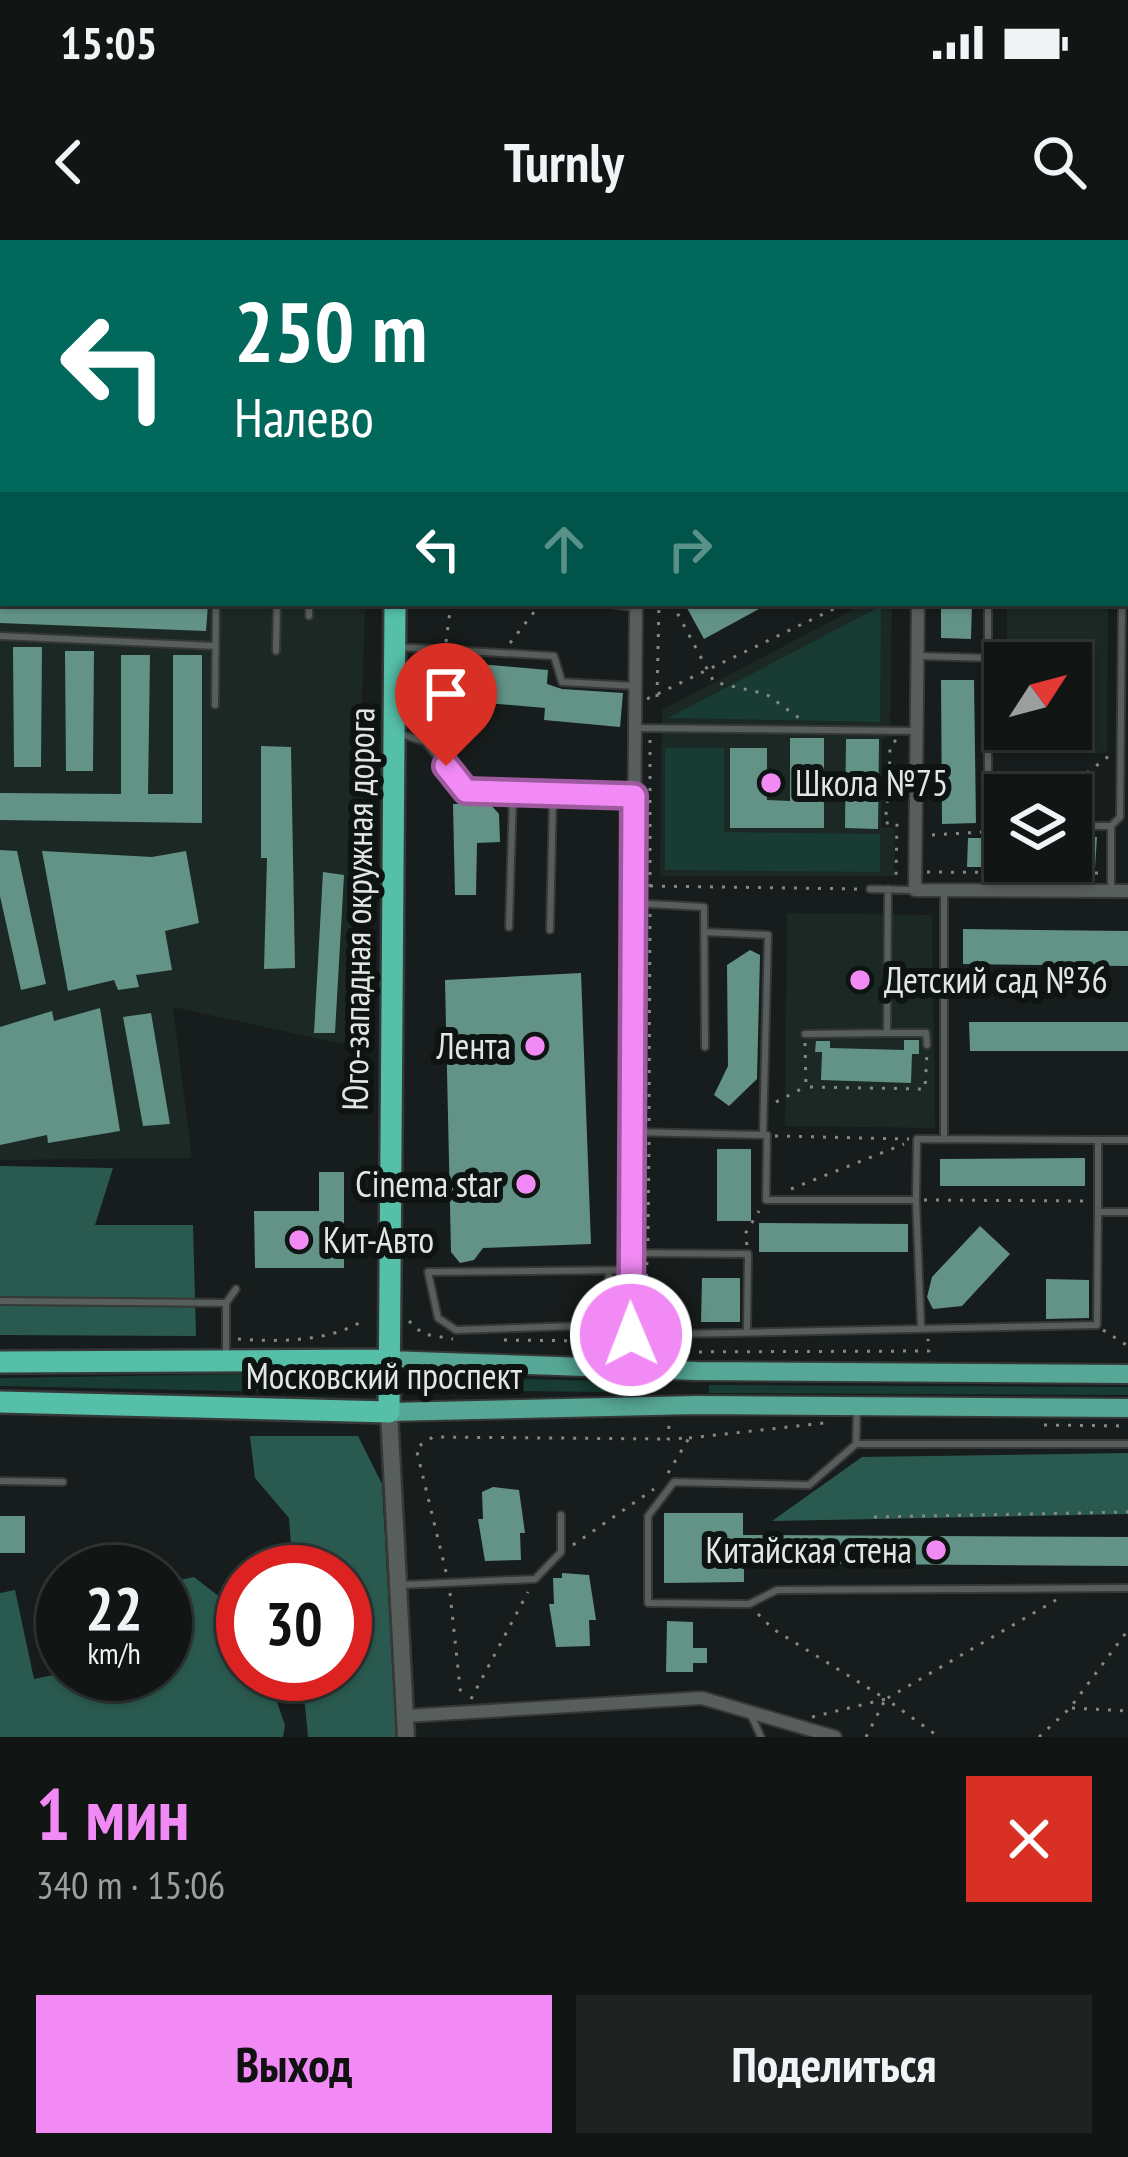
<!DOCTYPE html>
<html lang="ru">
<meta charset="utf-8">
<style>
body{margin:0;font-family:"PT Sans Narrow",sans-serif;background:#1e2322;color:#f1f3f6;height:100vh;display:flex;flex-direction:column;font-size:45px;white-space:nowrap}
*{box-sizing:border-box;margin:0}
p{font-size:39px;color:#9c9fa0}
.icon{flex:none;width:66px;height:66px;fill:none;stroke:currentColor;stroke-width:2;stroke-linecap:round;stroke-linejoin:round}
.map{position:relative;height:1497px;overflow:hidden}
.panel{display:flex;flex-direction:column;background:#111615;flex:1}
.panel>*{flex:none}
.banner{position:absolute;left:0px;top:0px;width:1128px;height:366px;box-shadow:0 3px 9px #0004,0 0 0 3px #303534;background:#00695c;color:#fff;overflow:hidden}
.needle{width:78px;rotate:54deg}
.buttons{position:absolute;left:984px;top:402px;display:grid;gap:24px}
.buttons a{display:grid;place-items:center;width:108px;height:108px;border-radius:0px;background:#111615;box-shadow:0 3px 9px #0004,0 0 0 3px #303534;font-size:60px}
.speed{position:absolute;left:36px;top:1305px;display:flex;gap:24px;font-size:60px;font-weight:700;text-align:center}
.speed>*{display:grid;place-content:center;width:156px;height:156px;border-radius:50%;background:#111615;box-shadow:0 3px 9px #0004,0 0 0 3px #303534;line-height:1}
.speed small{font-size:30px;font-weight:400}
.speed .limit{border:18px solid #d22;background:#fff;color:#111}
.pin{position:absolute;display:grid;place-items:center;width:102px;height:102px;color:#fff;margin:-123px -51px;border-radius:50% 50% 50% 0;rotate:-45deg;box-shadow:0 0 12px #0007}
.pin .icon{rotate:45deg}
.me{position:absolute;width:132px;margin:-66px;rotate:359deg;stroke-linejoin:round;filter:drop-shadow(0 0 9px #0008)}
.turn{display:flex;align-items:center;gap:42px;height:252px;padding:0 36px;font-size:54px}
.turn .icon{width:156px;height:156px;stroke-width:2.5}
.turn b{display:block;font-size:84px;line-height:102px}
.lanes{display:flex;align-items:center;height:114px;padding:0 36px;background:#0003;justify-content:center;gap:60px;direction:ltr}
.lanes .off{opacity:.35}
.round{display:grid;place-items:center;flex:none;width:126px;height:126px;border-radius:0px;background:#1e2322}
.head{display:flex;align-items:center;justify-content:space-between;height:204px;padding:0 36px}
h1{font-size:72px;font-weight:600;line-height:90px;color:#f18af4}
.cta{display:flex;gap:24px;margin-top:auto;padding:24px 36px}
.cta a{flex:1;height:138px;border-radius:0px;background:#f18af4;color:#111;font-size:48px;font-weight:600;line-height:138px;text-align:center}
.cta a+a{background:#1e2322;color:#f1f3f6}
.status{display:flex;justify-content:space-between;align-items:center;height:84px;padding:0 60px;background:#111615;direction:ltr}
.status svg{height:33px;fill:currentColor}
header{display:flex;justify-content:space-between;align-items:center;height:156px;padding:0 36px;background:#111615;font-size:54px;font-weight:600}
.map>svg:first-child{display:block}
.built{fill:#1b2824}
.green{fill:#183b33}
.forest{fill:#2a5a4f}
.building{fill:#639387}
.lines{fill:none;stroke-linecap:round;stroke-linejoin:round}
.service-casing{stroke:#353837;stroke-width:10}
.minor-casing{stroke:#353837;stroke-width:16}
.secondary-casing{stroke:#353837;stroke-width:21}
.primary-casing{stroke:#353837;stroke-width:22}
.trunk-casing{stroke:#353837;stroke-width:26}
.path{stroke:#848887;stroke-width:3;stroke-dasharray:3 9;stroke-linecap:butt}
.service{stroke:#585e5c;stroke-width:6}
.minor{stroke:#585e5c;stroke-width:12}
.secondary{stroke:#585e5c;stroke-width:16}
.primary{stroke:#56a795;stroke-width:18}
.trunk{stroke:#55bfa8;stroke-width:21}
.route-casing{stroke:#9d5a9f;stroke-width:30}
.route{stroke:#f18af4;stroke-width:21}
.poi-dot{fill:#f18af4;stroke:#0e1412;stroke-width:4.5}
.labels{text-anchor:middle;stroke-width:12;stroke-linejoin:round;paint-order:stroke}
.poi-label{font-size:36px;fill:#e3e6e5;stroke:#0e1412;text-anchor:start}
.street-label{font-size:36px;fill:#e3e6e5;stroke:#0e1412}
</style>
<div class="status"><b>15:05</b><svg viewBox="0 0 49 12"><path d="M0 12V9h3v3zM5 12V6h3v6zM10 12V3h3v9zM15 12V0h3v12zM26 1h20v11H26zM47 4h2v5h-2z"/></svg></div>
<header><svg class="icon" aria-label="back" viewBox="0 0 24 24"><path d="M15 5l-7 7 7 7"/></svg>Turnly<svg class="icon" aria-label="search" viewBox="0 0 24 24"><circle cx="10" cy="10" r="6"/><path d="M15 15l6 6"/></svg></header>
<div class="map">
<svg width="1128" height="1497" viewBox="0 0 1128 1497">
<rect width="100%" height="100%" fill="#171d1c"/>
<path class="built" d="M0,0H233L3,3V363H365L352,806L173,767L192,918L0,920Z
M866,363H892L890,497L882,499L881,587L895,588L894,636H660L662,470Z
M1007,368L1108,369L1107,513L1006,512V489H1071V423H1007Z
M787,673L932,675L935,888L785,886Z"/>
<path class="green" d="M881,366L880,482L668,478Z
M665,508H724V592L880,594V632L665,630Z
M327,1133L346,1136V1148L329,1153L0,1146V1138Z
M428,1137L608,1141L614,1145L609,1152L428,1150L421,1144Z
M709,1145L1128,1147V1155L709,1153Z"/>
<path class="forest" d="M0,926L113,928L95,985H193L196,1096L0,1095Z
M250,1196H358L382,1244L396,1497H308L302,1434H345V1332H293L289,1278L255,1238Z
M1128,1213V1274L772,1281L862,1217Z
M194,1337L243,1375V1434H267L285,1485L283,1497H0V1353L15,1350L34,1439L63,1433L165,1434V1343Z"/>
<path class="building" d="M0,363L208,364L206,391L0,383Z
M697,363H770L704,399L687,368Z
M941,363H972L971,399L941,398Z
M13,407H42L41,527H14Z
M65,411H94L93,531H66Z
M121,415H150L148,554H173V415H202V583L0,580V553L121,554Z
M468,423L548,430L547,444L562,449L623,453L620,487L544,480L545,468L465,461Z
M941,440H974L976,583L942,584Z
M790,498H824V588H730V508H767V560L790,561Z
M846,499H879L878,589L845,588Z
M261,506L291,507L295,728L264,729L267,618H261Z
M453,564H490L499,574L500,602L477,603L476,655H455Z
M1071,597H1097L1095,628H1071Z
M968,598H1005V627H967Z
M0,610L17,611L46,744L21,750L0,656Z
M42,611L152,617L186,611L199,683L165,691L172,730L136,735L139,747L118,750L114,740L68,751Z
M323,632L344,635L335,793H314Z
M963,689L1128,691V726L963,724Z
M750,710L760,715L757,839L729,866L714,855L728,826L727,725Z
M581,733L591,1004L483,1008L474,1020L460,1023L451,1012L445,740Z
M100,768L120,891L48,903L47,895L0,905V787L52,771L54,781Z
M151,773L170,884L143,886L123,777Z
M969,782H1128V811H970Z
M904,800H919V814H912L911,843L821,840L822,812H815L816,801H830V808L904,810Z
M717,909H751V981H717Z
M1085,918V946H940V919Z
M319,932H344V1028H255L254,971H319Z
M759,983L908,984V1012H759Z
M980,986L1010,1014L962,1066L933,1069L927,1057L932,1037Z
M702,1038H740V1082H701Z
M1046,1039L1089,1040V1078L1046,1079Z
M493,1247L519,1250L525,1293H520L521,1320L485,1321L478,1279H483L482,1252Z
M664,1273H743V1295L1128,1297V1326L744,1323V1342L664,1343Z
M0,1276H25V1313H0Z
M562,1333L589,1335L596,1380H589L590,1406L556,1407L549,1364H554L553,1338H562Z
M667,1381L693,1382V1408H707V1423H693V1432H666Z"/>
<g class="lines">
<g class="service-casing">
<path id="service" d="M219,3V0
M527,3V0
M912,3L916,0
M1054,3V0
M0,131H3
M1125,142H1128
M1125,186H1128
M0,192L3,193
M0,343H3
M606,363L636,368
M309,376V363
M0,396L215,406
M397,407L554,416L562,442L635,446
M276,411L277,363
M920,416L988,418V587H1005
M988,418V363
M215,465L216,363
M638,488L917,491
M398,493L425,502L466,551L634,557
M1071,586H1111L1120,577L1122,363
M870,649L912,650
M888,649L887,793H926L927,805
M1111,649V586
M650,664L704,667L705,807
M509,687L513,553
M550,690L553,554
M704,692L768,695L763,895
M805,794L887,793
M632,892L767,895L766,960H916L917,899L1098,900
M944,899V654
M916,960L921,1087
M1098,972V900H1128
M630,1013L748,1014L747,1089
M609,1031L605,1085L456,1090L438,1078L428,1032L630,1030
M0,1061L226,1063
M632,1095L1097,1085L1098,972H1128
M226,1116V1063L236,1049
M857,1167L856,1204H1128
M856,1204L809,1245L674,1242L648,1276V1363L749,1364L777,1350L1128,1348
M0,1241L63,1242
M400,1345L535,1339L561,1312V1275
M751,1475L761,1497"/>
</g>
<g class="minor-casing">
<path id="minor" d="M641,3V0
M925,3V0
M1125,264H1128
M918,363L915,650L1128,651
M630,1129L636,363
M405,1476L702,1458L835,1497"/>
</g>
<g class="secondary-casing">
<path id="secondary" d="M389,1172L406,1497"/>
</g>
<g class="primary-casing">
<path id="primary" d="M387,1120L697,1131L1128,1134
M389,1172L697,1165L1128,1168"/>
</g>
<g class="trunk-casing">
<path id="trunk" d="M400,3V0
M0,1122L387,1120
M0,1162L389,1172L395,363"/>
</g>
<path class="path" d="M459,3V0
M663,3V0
M996,3V0
M1125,246H1128
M672,363L714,442L766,454L799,478
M446,402L451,363
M510,403L541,363
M657,457L659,363
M647,459L846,363
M650,500V653
M896,500L890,506L889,547L901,548
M878,548L889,547L885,583H897L896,636
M1058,555L1109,516
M932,595L982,592
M927,632L1098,633
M650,646L862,649
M805,803L806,847L925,849L927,813
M776,862L803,848
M649,881L650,674
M775,896L909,899
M791,949L904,904
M924,960L1088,961
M648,1001L649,902
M747,1005L745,994L759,971
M645,1061L647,1022
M409,1081L423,1094L453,1099
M1103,1090L1128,1106
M238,1099C278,1102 330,1102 364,1080
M504,1100L592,1101L607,1094
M675,1112L929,1111L928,1099
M1044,1185L1128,1186
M689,1198L824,1183
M668,1233L689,1198L668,1199L669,1185
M874,1277L1128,1272
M573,1305L654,1249
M446,1332L416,1208L433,1197L668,1199
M450,1353L461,1457
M758,1374L773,1389L886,1459L1056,1360
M471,1459L528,1352
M1072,1468L1128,1471
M812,1477L886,1459L939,1497
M866,1497L885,1460
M1039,1497L1070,1468L1128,1390"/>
<use href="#service" class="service"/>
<use href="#minor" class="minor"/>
<use href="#secondary" class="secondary"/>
<use href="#primary" class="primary"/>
<use href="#trunk" class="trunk"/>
</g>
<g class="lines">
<g class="route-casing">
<path id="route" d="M446,526L466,551L634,556L631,1095"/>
</g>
<use href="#route" class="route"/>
</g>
<g class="poi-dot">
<circle cx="771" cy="543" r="12"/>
<circle cx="860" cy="740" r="12"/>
<circle cx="535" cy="806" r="12"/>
<circle cx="526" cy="944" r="12"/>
<circle cx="299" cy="1000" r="12"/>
<circle cx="936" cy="1310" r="12"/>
</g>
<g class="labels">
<g class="poi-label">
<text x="795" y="556">Школа №75</text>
<text x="884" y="753">Детский сад №36</text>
<text x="511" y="819" text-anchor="end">Лента</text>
<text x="502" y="957" text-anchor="end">Cinema star</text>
<text x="323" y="1013">Кит-Авто</text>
<text x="912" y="1323" text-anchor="end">Китайская стена</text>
</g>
<g class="street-label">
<text transform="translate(358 669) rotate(-89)" y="13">Юго-западная окружная дорога</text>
<text x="384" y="1149">Московский проспект</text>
</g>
</g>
</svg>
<div class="buttons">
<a><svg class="needle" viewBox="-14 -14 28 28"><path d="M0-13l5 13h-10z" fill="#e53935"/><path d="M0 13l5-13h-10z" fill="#9c9fa0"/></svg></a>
<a><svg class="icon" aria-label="layers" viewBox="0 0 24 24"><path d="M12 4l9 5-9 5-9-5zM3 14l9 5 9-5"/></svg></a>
</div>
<div class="speed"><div>22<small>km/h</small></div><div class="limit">30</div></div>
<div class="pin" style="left:446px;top:526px;background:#d93025"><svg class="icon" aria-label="arrive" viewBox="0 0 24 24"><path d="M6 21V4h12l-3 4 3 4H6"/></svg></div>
<svg class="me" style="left:631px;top:1095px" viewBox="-20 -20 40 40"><circle r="17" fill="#f18af4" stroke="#fff" stroke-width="3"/><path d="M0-11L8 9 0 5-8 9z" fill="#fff"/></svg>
<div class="banner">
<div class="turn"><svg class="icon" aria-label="left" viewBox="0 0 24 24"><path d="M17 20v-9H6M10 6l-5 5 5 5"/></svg><div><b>250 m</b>Налево</div></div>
<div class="lanes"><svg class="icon" aria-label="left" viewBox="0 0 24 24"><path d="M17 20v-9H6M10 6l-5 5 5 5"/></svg><svg class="icon off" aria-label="ahead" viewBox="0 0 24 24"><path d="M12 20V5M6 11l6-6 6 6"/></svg><svg class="icon off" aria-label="right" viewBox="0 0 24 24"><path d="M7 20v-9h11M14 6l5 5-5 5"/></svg></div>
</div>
</div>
<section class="panel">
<div class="head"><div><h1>1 мин</h1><p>340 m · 15:06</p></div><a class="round" style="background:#d93025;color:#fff"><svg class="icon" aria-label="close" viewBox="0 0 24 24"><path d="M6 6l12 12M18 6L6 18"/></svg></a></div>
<div class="cta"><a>Выход</a><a>Поделиться</a></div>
</section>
